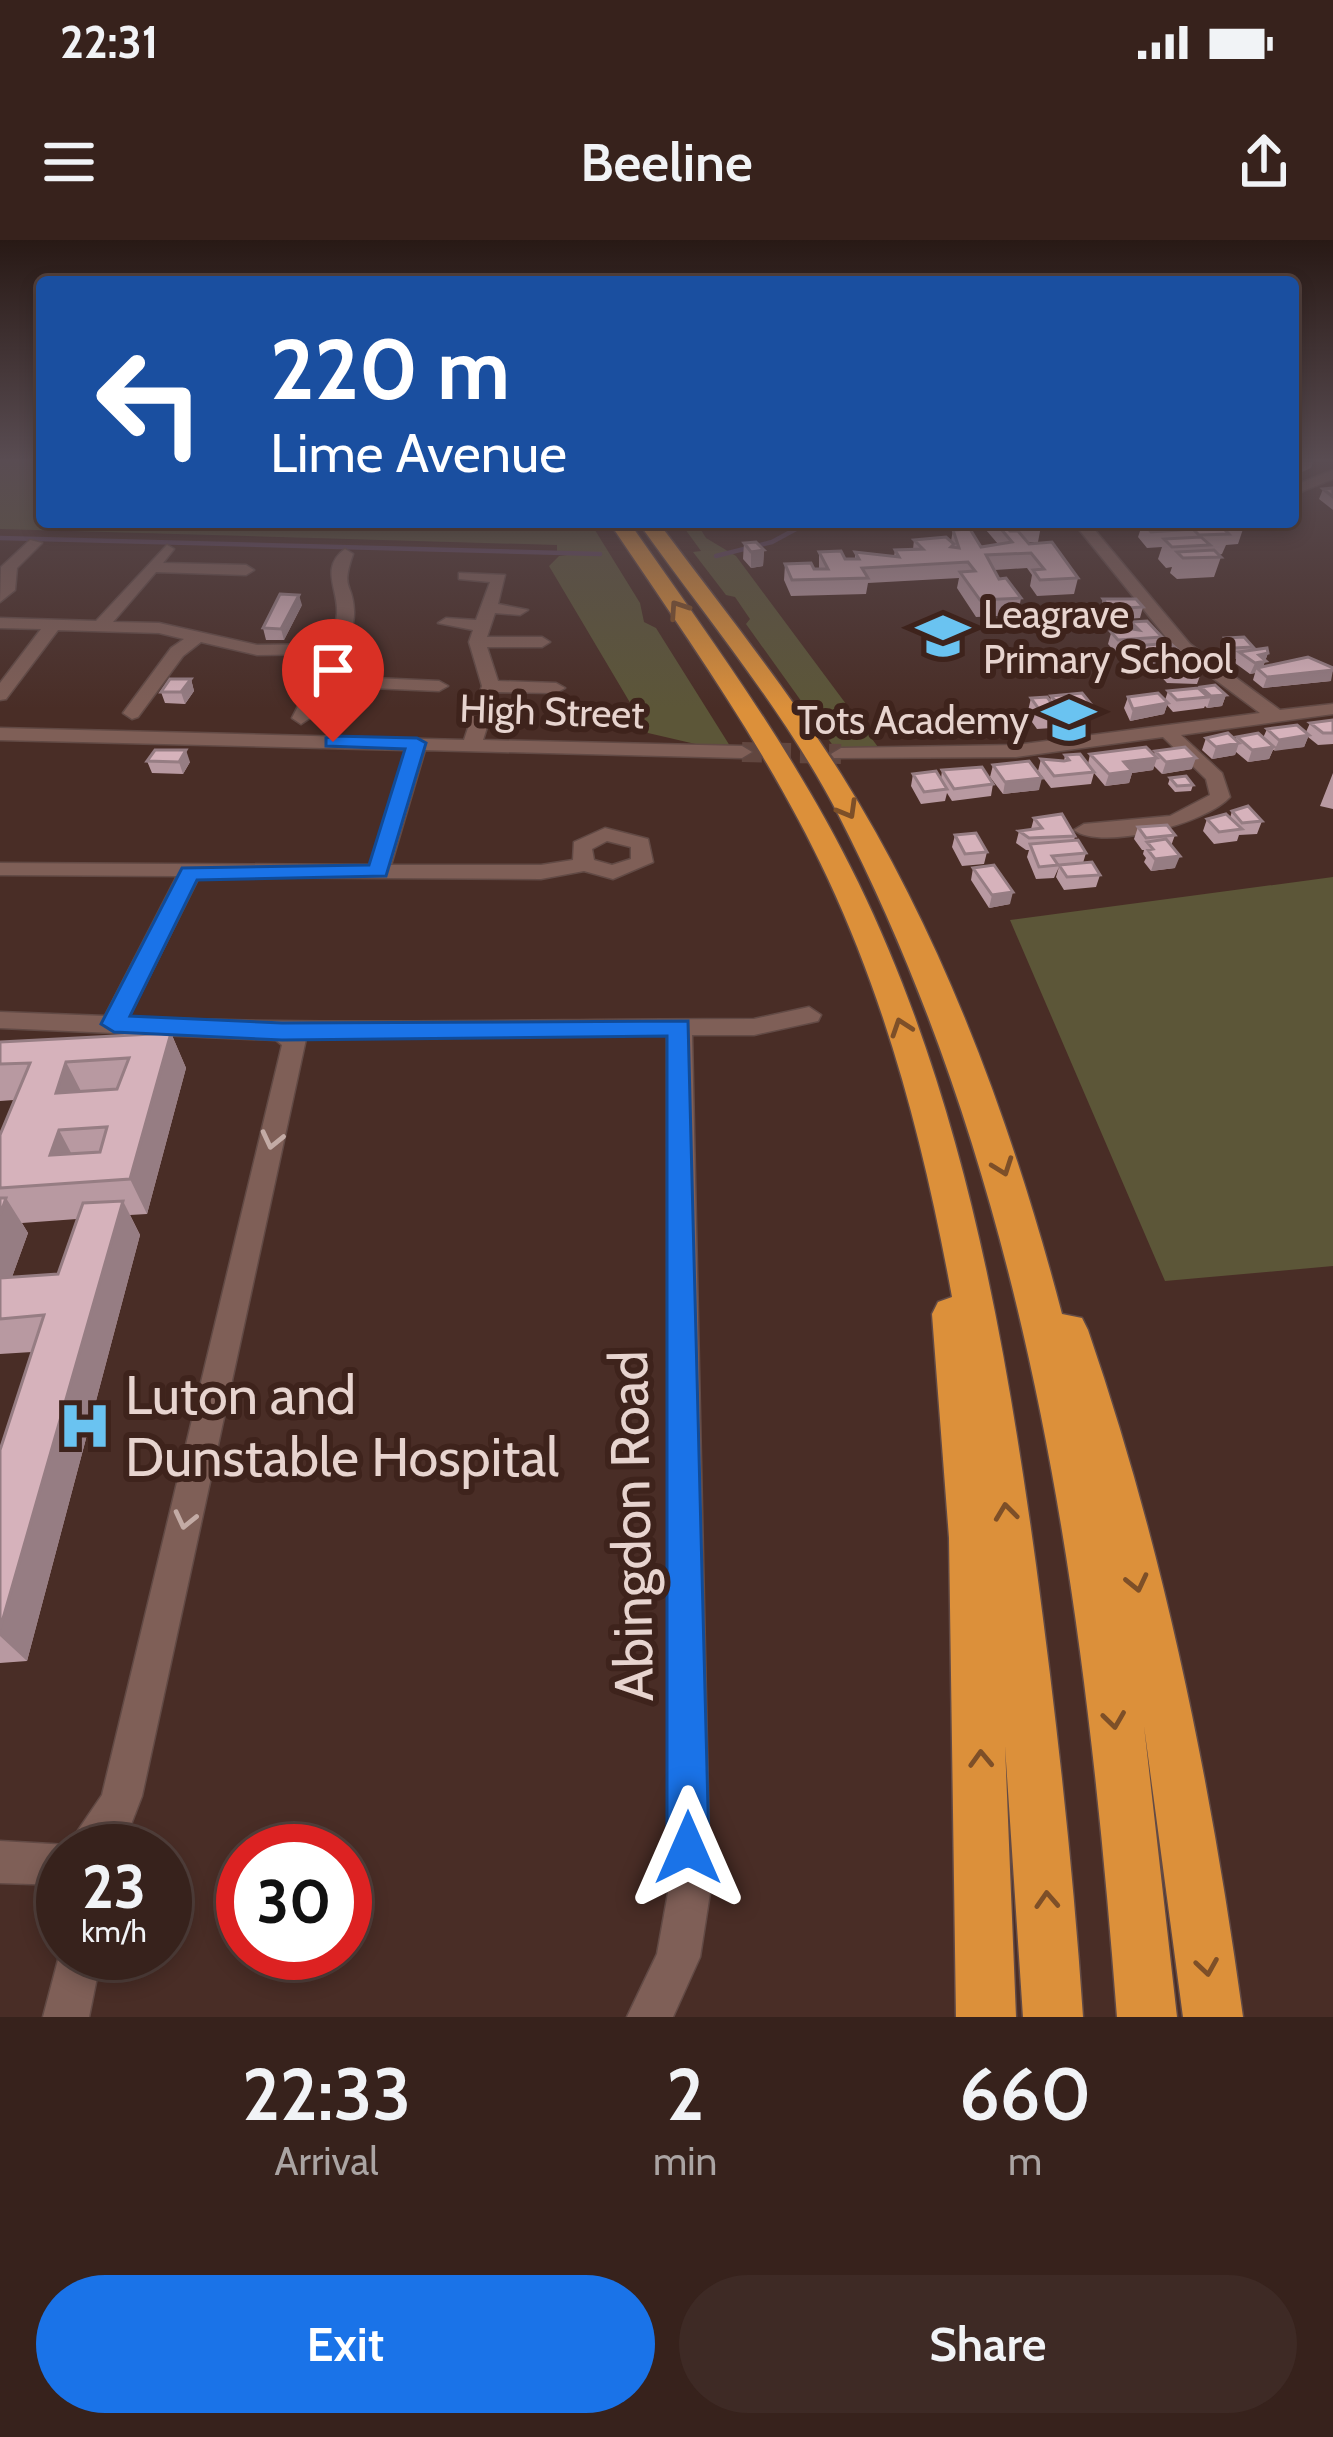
<!DOCTYPE html>
<style>
body{margin:0;font-family:Cabin,sans-serif;background:#3e2a25;color:#f1f3f6;height:100vh;display:flex;flex-direction:column;font-size:45px;white-space:nowrap}
*{box-sizing:border-box;margin:0}
p{font-size:39px;color:#aaa4a3}
.icon{flex:none;width:66px;height:66px;fill:none;stroke:currentColor;stroke-width:2;stroke-linecap:round;stroke-linejoin:round}
.map{position:relative;height:1777px;overflow:hidden}
.drawer{display:flex;flex-direction:column;background:#37221c;flex:1}
.drawer>*{flex:none}
.hud{position:absolute;left:36px;top:36px;width:1263px;height:252px;border-radius:12px;box-shadow:0 6px 18px #0003,0 0 0 3px #513f3b;background:#1a4fa0;color:#fff;overflow:hidden}
.speed{position:absolute;left:36px;top:1584px;display:flex;gap:24px;font-size:60px;font-weight:700;text-align:center}
.speed>*{display:grid;place-content:center;width:156px;height:156px;border-radius:50%;background:#37221c;box-shadow:0 6px 18px #0003,0 0 0 3px #513f3b;line-height:1}
.speed small{font-size:30px;font-weight:400}
.speed .limit{border:18px solid #d22;background:#fff;color:#111}
.pin{position:absolute;display:grid;place-items:center;width:102px;height:102px;color:#fff;margin:-123px -51px;border-radius:50% 50% 50% 0;rotate:-45deg;box-shadow:0 0 12px #0007}
.pin .icon{rotate:45deg}
.me{position:absolute;width:132px;margin:-66px;rotate:0deg;stroke-linejoin:round;filter:drop-shadow(0 0 9px #0008)}
.turn{display:flex;align-items:center;gap:42px;height:252px;padding:0 36px;font-size:54px}
.turn .icon{width:156px;height:156px;stroke-width:2.5}
.turn b{display:block;font-size:84px;line-height:102px}
.eta{display:flex;justify-content:space-evenly;align-items:center;height:204px;text-align:center}
.eta b{font-size:72px;font-weight:600;line-height:84px}
.action{display:flex;gap:24px;margin-top:auto;padding:24px 36px}
.action a{flex:1;height:138px;border-radius:72px;background:#1a73e8;color:#fff;font-size:48px;font-weight:600;line-height:138px;text-align:center}
.action a+a{background:#3e2a25;color:#f1f3f6}
.status{display:flex;justify-content:space-between;align-items:center;height:84px;padding:0 60px;background:#37221c;direction:ltr}
.status svg{height:33px;fill:currentColor}
header{display:flex;justify-content:space-between;align-items:center;height:156px;padding:0 36px;background:#37221c;font-size:54px;font-weight:600}
.map>svg:first-child{display:block}
.green{fill:#5c5638}
.lines{fill:none;stroke-linecap:round;stroke-linejoin:round}
.stream{stroke:#5d445b;stroke-width:4.5}
.minor-tunnel{stroke:#61463f;stroke-width:20;stroke-dasharray:20 9;stroke-linecap:butt}
.minor-casing{stroke:#624a45;stroke-width:3}
.highway-casing{stroke:#624a45;stroke-width:3}
.minor{fill:#7f5f57;fill-rule:evenodd}
.highway{fill:#dc903a;fill-rule:evenodd}
.wall{fill:#b899a1;fill-rule:evenodd}
.shaded-wall{fill:#967d83}
.building{fill:#d6b2bb;stroke:#967d83;stroke-width:3;fill-rule:evenodd}
.oneway{stroke:#7d4f28}
.oneway2{stroke:#c3aba5}
.route{fill:#1a73e8;stroke:#114b97;stroke-width:3}
.labels{text-anchor:middle;stroke-width:12;stroke-linejoin:round;paint-order:stroke}
.far-poi-label{font-size:39px;fill:#e7d4cf;stroke:#3e231c;text-anchor:start}
.far-street-label{font-size:39px;fill:#e7d4cf;stroke:#3e231c}
.near-poi-label{font-size:54px;fill:#e7d4cf;stroke:#3e231c;text-anchor:start}
.near-street-label{font-size:54px;fill:#e7d4cf;stroke:#3e231c}
</style>
<div class="status"><b>22:31</b><svg viewBox="0 0 49 12"><path d="M0 12V9h3v3zM5 12V6h3v6zM10 12V3h3v9zM15 12V0h3v12zM26 1h20v11H26zM47 4h2v5h-2z"/></svg></div>
<header><svg class="icon" aria-label="menu" viewBox="0 0 24 24"><path d="M4 6h16M4 12h16M4 18h16"/></svg>Beeline<svg class="icon" aria-label="share" viewBox="0 0 24 24"><path d="M12 15V3M7 8l5-5 5 5M5 13v7h14v-7"/></svg></header>
<div class="map">
<svg width="1333" height="1777" viewBox="0 0 1333 1777">
<rect width="100%" height="100%" fill="#492d26"/>
<path class="green" d="M0,220H42V282H590L640,363L644,382L656,388L730,506H704L648,493L549,326L559,316L583,313H557V305L0,289Z
M680,282H696L706,298L736,316L878,507H834L746,384L750,379L735,357L726,355L693,312L701,311Z
M1333,637V1026L1165,1041L1010,680Z"/>
<g class="lines">
<path class="stream" d="M0,298L600,314
M716,316L772,302L809,282"/>
<path class="minor-tunnel" d="M742,512L841,514"/>
<g class="minor-casing">
<path id="minor" d="M1333,230V239L1293,255V246Z
M1073,282H1088L1190,404L1280,470L1333,464V474L1181,495L1222,533L1230,557C1206,584 1102,611 1074,590L1084,584L1170,576L1210,555L1206,539L1163,497L1016,517L834,518L831,514L841,508L1016,505L1260,473L1178,412Z
M30,300L42,303L17,328L15,350L0,362L1,327Z
M167,305L174,309L163,323L246,325L254,330L246,335L156,332L113,382L159,383L257,405L329,404C331,395 336,384 337,374C339,350 319,328 345,309L353,314C340,352 353,341 354,371C355,392 340,417 331,436L439,441L448,446L439,451L326,446L310,478L301,484L292,478L325,414L257,415L201,402L183,416L138,477L132,479L123,473L171,408L184,399L159,393L58,390L6,459L0,460V443L41,389L0,388V378L96,381Z
M459,333L505,335L498,364L528,370L520,375L495,373L487,397H542L550,402L542,407H487L498,441L556,443L565,448L556,453L498,452L483,500L742,506L752,512L742,518L425,510L391,625H541L573,620L574,602L605,588L648,599L653,622L613,639L584,631L541,639L199,637L129,777C337,786 546,779 754,779L809,767L821,775L818,781L754,795H692L710,1653L700,1717L673,1777H627L657,1714L668,1653L667,795L306,799L142,1556L125,1600L114,1611H63V1645L0,1643V1601L68,1605L102,1555L282,805L276,800L0,788V772L105,776L177,636L0,635V623L370,625L406,510L0,500V488L464,500L482,446L469,402L473,390L438,383L446,378L476,380L490,342L459,339ZM607,601L631,607V619L612,625L594,620L592,609Z
M63,1701V1713H102L89,1777H43Z"/>
</g>
<g class="highway-casing">
<path id="highway" d="M609,282H629C710,398 796,514 858,642C962,856 1004,1091 1036,1325C1056,1475 1073,1626 1083,1777H1023L1005,1506L1016,1777H956L949,1298L932,1074L938,1062L952,1057C926,914 890,772 828,639C769,512 687,398 609,282Z
M638,282H658C720,365 785,446 841,534C944,698 1013,887 1062,1074L1082,1078L1088,1090C1165,1314 1211,1543 1243,1777H1183L1144,1486L1177,1777H1117C1085,1361 1031,950 838,574C784,470 706,378 638,282Z"/>
</g>
<use href="#minor" class="minor"/>
<use href="#highway" class="highway"/>
</g>
<path class="wall" d="M1333,248V270L1319,259L1323,249Z
M988,282H1038L1041,286L1038,302H1027L1078,338L1074,354L1037,356L1030,346L1032,335L1027,328L995,330L999,339L1021,358L1018,375L976,377L957,348L959,338L868,343L866,354L791,356L784,340L785,324L819,329V312L845,319H855V312L894,316L895,310L913,309L914,300L951,301L953,290L981,307L998,304L986,290Z
M1143,282L1243,289L1238,304L1226,305L1222,314L1219,315L1221,317L1214,337L1177,339L1170,333L1172,327L1166,328L1158,319L1162,307L1147,308L1138,297Z
M744,303L764,310L763,326L751,328L743,319Z
M1103,359L1143,367L1140,378L1107,380L1100,370Z
M302,365L284,400H266L263,388Z
M1131,382L1162,397L1160,404L1179,411L1176,420L1201,433L1197,444L1167,443L1157,432L1160,424L1141,426L1133,418L1135,410L1115,412L1108,404L1113,386L1129,389Z
M1225,398L1253,407L1252,410L1268,413L1263,427L1331,441L1263,448L1253,440L1255,433L1250,434L1235,423L1236,419H1230L1222,410Z
M191,439L194,451L185,464L165,463L161,452Z
M1201,447L1226,455L1222,466L1207,468L1205,466L1204,468L1173,472L1167,465L1164,474L1130,481L1124,468L1128,457L1165,460L1168,451L1200,450Z
M1051,456L1091,464L1087,482L1057,484L1054,481L1052,488L1037,489L1027,475L1031,458L1050,461Z
M623,470V483H590V471Z
M1333,480V504L1318,505L1308,497L1304,507L1273,510L1269,519L1248,522L1236,512L1235,515L1212,519L1202,510L1206,498L1235,500L1237,497L1263,498L1267,489L1306,492L1310,483Z
M1155,511L1192,529L1162,534L1154,526L1153,530L1132,533L1129,543L1105,546L1094,533L1091,544L1051,548L1038,531L1041,519L1064,521L1065,515L1088,524L1090,514L1154,515Z
M147,521L190,522L183,534L152,533Z
M993,525L1039,550L1003,554L990,537Z
M942,530L993,544L991,556L952,561L947,553L945,561L921,564L911,546L913,534L941,539Z
M1333,533V569L1320,566Z
M1170,538L1193,545L1191,551L1175,552L1168,544Z
M1232,571L1262,581L1257,594L1239,595L1237,601L1214,604L1203,591L1207,579L1230,578Z
M1034,578L1075,596L1074,601L1086,613L1083,623L1100,635L1096,647L1064,650L1056,637L1059,627L1054,638L1036,639L1027,617L1029,610H1026L1016,603L1019,591L1031,589Z
M1138,587L1175,595L1171,606L1175,628L1151,631L1144,622L1146,618L1143,614L1144,610H1142L1134,599Z
M955,595L987,612L984,624L962,626L952,607Z
M973,628L1010,664L989,668L971,640Z
M171,793L186,828L147,974L130,975L140,995L27,1421L0,1423V1210L32,1112L0,1114V895L14,860L0,861V802ZM77,979L58,1034L12,1037L28,993L22,983Z"/>
<path class="shaded-wall" d="M1310,220H1314L1311,228L1293,236V228Z
M764,310L763,326L751,328V312Z
M299,355L302,365L284,400L281,389Z
M1179,411L1175,422L1160,421L1159,424L1141,426L1144,414Z
M1268,413L1261,432L1257,428L1255,433L1250,434L1259,415Z
M1333,430L1331,441L1263,448L1267,437Z
M191,439L194,451L185,464L181,452Z
M1226,455L1222,466L1207,468L1211,456Z
M1168,463L1164,474L1130,481L1133,469Z
M1309,495L1304,507L1274,511L1279,500Z
M1239,503L1235,515L1212,519L1216,507Z
M1274,507L1269,519L1248,522L1252,510Z
M186,510L190,522L183,534L179,522Z
M1157,518L1153,530L1132,533L1129,543L1105,546L1109,534L1124,522Z
M1196,518L1192,529L1162,534L1166,522Z
M1042,538L1039,550L1003,554L1005,542Z
M1180,616L1175,628L1151,631L1155,619Z
M1013,652L1010,664L989,668L992,655Z
M171,793L186,828L147,974L130,939Z
M66,822L84,857L56,853Z
M59,890L78,926L50,915Z
M6,958L28,993L4,1059L0,1053V975Z
M123,961L140,995L27,1421L0,1396V1389Z"/>
<path class="building" d="M1293,220H1310L1293,228Z
M1333,248V257L1323,249Z
M995,282H1038L1041,286L1007,288L1010,291H1018L1029,304L1052,302L1078,338L1040,340L1033,330L1044,329L1031,313L986,315L999,339L1006,338L1021,358L980,360L960,332L975,331L968,322L862,328L868,338L792,340L785,324L811,323L814,329H828L819,312L841,311L845,319H859L855,312L899,317L895,310L923,309L914,300L946,297L954,304L951,307L959,308L953,290L970,289L981,307L1012,302Z
M1143,282H1236L1243,289H1225L1222,287L1151,292Z
M1222,287L1229,294L1199,295L1193,289Z
M1201,297L1210,305L1172,307L1164,299Z
M756,302L764,310L751,312L744,303Z
M1214,310L1221,317L1183,318L1177,312Z
M280,354L299,355L281,389L263,388Z
M1103,359H1136L1143,367L1110,369Z
M1147,381L1162,397L1118,400L1111,392H1118L1113,386L1139,390L1131,382Z
M1244,397L1253,407L1234,408L1225,398Z
M1170,403L1179,411L1144,414L1136,406Z
M1267,408L1268,413L1259,415L1266,421L1255,423L1239,412Z
M1308,417L1333,428V430L1267,437L1257,428Z
M1187,419L1201,433L1170,431L1160,421Z
M170,439H191L181,452H161Z
M1215,445L1226,455L1211,456L1201,447Z
M1198,448L1208,457L1177,460L1168,451Z
M1082,453L1091,464L1061,467L1051,456Z
M1158,453L1168,463L1133,469L1128,457Z
M1047,457L1057,470L1041,472L1031,458Z
M623,470V477H590V471Z
M1333,480V493H1323L1310,483Z
M1297,485L1309,495L1279,500L1267,489Z
M1228,493L1239,503L1216,507L1206,498Z
M1258,493L1274,507L1252,510L1237,497Z
M1146,507L1157,518L1124,522L1132,531L1109,534L1090,514Z
M1185,507L1196,518L1166,522L1155,511Z
M155,510H186L179,522L147,521Z
M1080,514L1094,532L1054,536L1041,519L1064,521L1069,520L1065,515Z
M1029,521L1042,538L1005,542L993,525Z
M982,527L993,544L954,549L942,530Z
M936,531L947,549L924,552L913,534Z
M1186,536L1193,545L1177,546L1170,538Z
M1248,566L1262,581L1242,583L1232,571Z
M1062,574L1075,596L1029,598L1019,591L1042,588L1034,578Z
M1226,574L1242,589L1219,592L1207,579Z
M1167,585L1175,595L1146,598L1138,587Z
M976,593L987,612L965,614L955,595Z
M1166,599L1180,616L1155,619L1148,610L1153,609L1147,602Z
M1078,600L1086,613L1052,616L1058,625L1039,627L1030,604Z
M1092,622L1100,635L1067,637L1059,625Z
M994,625L1013,652L992,655L973,628Z
M171,793L130,939L0,948V895L30,823L0,824V802ZM129,818L117,849L56,853L66,822ZM107,887L100,912L50,915L59,890Z
M0,958H6L0,975Z
M123,961L0,1389V1210L44,1075L0,1079V1038L58,1034L83,963Z"/>
<defs><path id="oneway-chevron" d="M-2-3.5L2.5 0L-2 3.5" fill="none" stroke-width="1.6" stroke-linecap="round" stroke-linejoin="round" transform="scale(3)"/></defs>
<g class="oneway">
<use href="#oneway-chevron" transform="translate(678 369) rotate(-124)"/>
<use href="#oneway-chevron" transform="translate(848 570) rotate(60)"/>
<use href="#oneway-chevron" transform="translate(901 787) rotate(-109)"/>
<use href="#oneway-chevron" transform="translate(1003 927) rotate(70)"/>
<use href="#oneway-chevron" transform="translate(1006 1272) rotate(-97)"/>
<use href="#oneway-chevron" transform="translate(1137 1343) rotate(77)"/>
<use href="#oneway-chevron" transform="translate(1114 1480) rotate(82)"/>
<use href="#oneway-chevron" transform="translate(981 1519) rotate(-92)"/>
<use href="#oneway-chevron" transform="translate(1047 1660) rotate(-93)"/>
<use href="#oneway-chevron" transform="translate(1207 1727) rotate(81)"/>
</g>
<g class="oneway2">
<use href="#oneway-chevron" transform="translate(272 900) rotate(103)"/>
<use href="#oneway-chevron" transform="translate(185 1280) rotate(103)"/>
</g>
<linearGradient id="sky" x2="0" y2="1"><stop stop-color="#281915"/><stop offset="0.47" stop-color="#594c52"/><stop offset="1" stop-color="#594c52" stop-opacity="0"/></linearGradient>
<rect width="1333" height="469" fill="url(#sky)"/>
<path class="route" d="M333,496L417,498L426,503L386,636L197,640L130,776L282,783L688,781L709,1608L703,1623L688,1629L673,1623L667,1608V796L282,800L114,792L101,784L182,628L369,625L405,509L326,506V498Z"/>
<defs>
<g id="school-bare" transform="scale(4.14)"><path d="M0-5L7-2L0 1L-7-2ZM-4 1L0 2.5L4 1V4Q0 6-4 4Z" fill="#6ac3f1" stroke="#3e231c" stroke-width="2.5" paint-order="stroke"/></g>
<g id="hospital-bare" transform="scale(4.14)"><path d="M-5-5h3v3.5h4V-5h3V5h-3V1.5h-4V5h-3Z" fill="#6ac3f1" stroke="#3e231c" stroke-width="2.5" paint-order="stroke"/></g>
</defs>
<g fill-rule="evenodd">
<use href="#school-bare" x="943" y="396"/>
<use href="#school-bare" x="1069" y="480"/>
<use href="#hospital-bare" x="85" y="1186"/>
</g>
<g class="labels">
<g class="far-poi-label">
<text x="983" y="388">Leagrave<tspan x="983" dy="45">Primary School</tspan></text>
<text x="1029" y="494" text-anchor="end">Tots Academy</text>
</g>
<g class="far-street-label">
<text transform="translate(552 471) rotate(2)" y="14">High Street</text>
</g>
<g class="near-poi-label">
<text x="125" y="1174">Luton and<tspan x="125" dy="62">Dunstable Hospital</tspan></text>
</g>
<g class="near-street-label">
<text transform="translate(631 1286) rotate(-91)" y="19">Abingdon Road</text>
</g>
</g>
</svg>
<div class="speed"><div>23<small>km/h</small></div><div class="limit">30</div></div>
<div class="pin" style="left:333px;top:502px;background:#d93025"><svg class="icon" aria-label="arrive" viewBox="0 0 24 24"><path d="M6 21V4h12l-3 4 3 4H6"/></svg></div>
<svg class="me" style="left:688px;top:1608px" viewBox="-20 -20 40 40"><path d="M0-17L14 15 0 8-14 15z" fill="#1a73e8" stroke="#fff" stroke-width="4"/></svg>
<div class="hud">
<div class="turn"><svg class="icon" aria-label="left" viewBox="0 0 24 24"><path d="M17 20v-9H6M10 6l-5 5 5 5"/></svg><div><b>220 m</b>Lime Avenue</div></div>
</div>
</div>
<section class="drawer">
<div class="eta">
<div><b>22:33</b><p>Arrival</p></div>
<div><b>2</b><p>min</p></div>
<div><b>660</b><p>m</p></div>
</div>
<div class="action"><a>Exit</a><a>Share</a></div>
</section>
